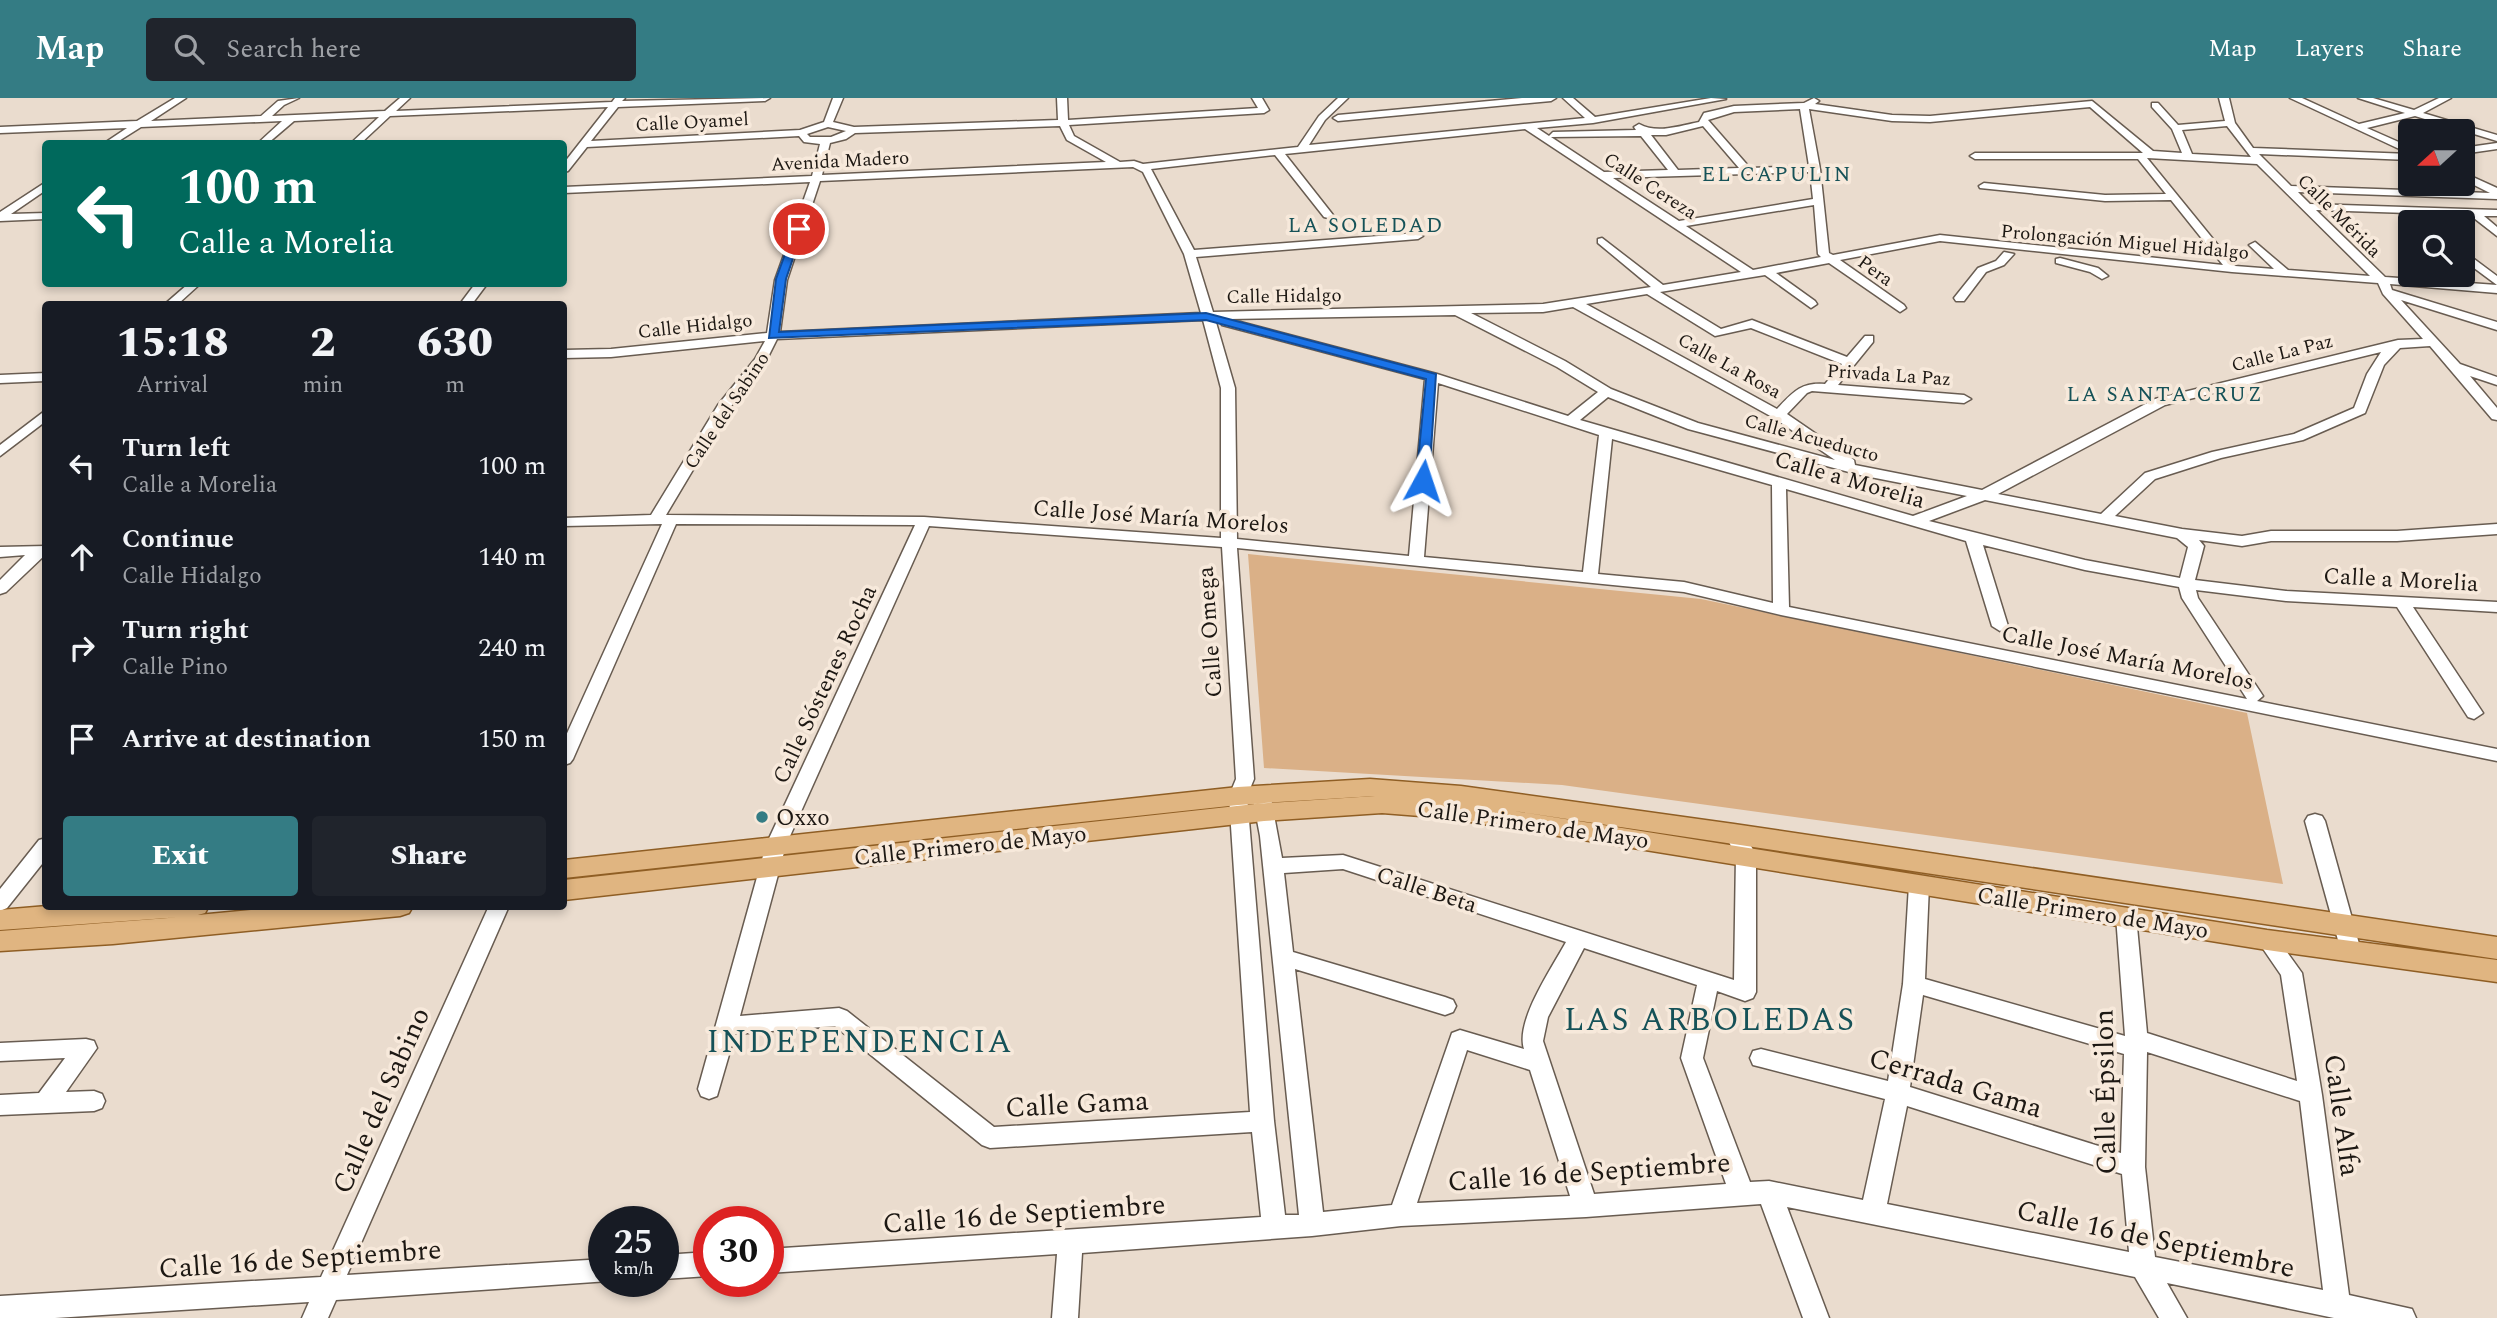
<!DOCTYPE html>
<meta charset="utf-8">
<style>
body{margin:0;font-family:Spectral,serif;background:#20242c;color:#f1f3f6;height:100vh;display:flex;flex-direction:column;font-size:26px;white-space:nowrap}
*{box-sizing:border-box;margin:0}
p{font-size:23px;color:#9ea1a6}
.icon{flex:none;width:38px;height:38px;fill:none;stroke:currentColor;stroke-width:2;stroke-linecap:round;stroke-linejoin:round}
.map{position:relative;flex:1;overflow:hidden}
.side{position:absolute;left:42px;top:203px;width:525px;height:609px;display:flex;flex-direction:column;background:#171b24;border-radius:7px;box-shadow:0 4px 10px #0003}
.side>*{flex:none}
.hud{position:absolute;left:42px;top:42px;width:525px;height:147px;border-radius:7px;box-shadow:0 4px 10px #0003;background:#00695c;color:#fff;overflow:hidden}
.needle{width:46px;rotate:249deg}
.buttons{position:absolute;left:2398px;top:21px;display:grid;gap:14px}
.buttons a{display:grid;place-items:center;width:77px;height:77px;border-radius:7px;background:#171b24;box-shadow:0 4px 10px #0003;font-size:35px}
.speed{position:absolute;left:588px;top:1108px;display:flex;gap:14px;font-size:35px;font-weight:700;text-align:center}
.speed>*{display:grid;place-content:center;width:91px;height:91px;border-radius:50%;background:#171b24;box-shadow:0 4px 10px #0003;line-height:1}
.speed small{font-size:18px;font-weight:400}
.speed .limit{border:10px solid #d22;background:#fff;color:#111}
.pin{position:absolute;display:grid;place-items:center;width:60px;height:60px;color:#fff;margin:-30px;border:4px solid #fff;border-radius:50%;box-shadow:0 2px 7px #0007}
.me{position:absolute;width:77px;margin:-38px;rotate:5deg;stroke-linejoin:round;filter:drop-shadow(0 0 5px #0008)}
.turn{display:flex;align-items:center;gap:24px;height:147px;padding:0 21px;font-size:32px}
.turn .icon{width:91px;height:91px;stroke-width:2.5}
.turn b{display:block;font-size:49px;line-height:60px}
.eta{display:flex;justify-content:space-evenly;align-items:center;height:119px;text-align:center}
.eta b{font-size:42px;font-weight:800;line-height:49px}
.button{display:flex;gap:14px;margin-top:auto;padding:14px 21px}
.button a{flex:1;height:80px;border-radius:7px;background:#347c84;color:#fff;font-size:28px;font-weight:800;line-height:80px;text-align:center}
.button a+a{background:#20242c;color:#f1f3f6}
ul{padding:0;list-style:none}
li{display:flex;align-items:center;gap:21px;height:91px;padding:0 21px}
li div{flex:1}
li b{display:block;font-size:26px}
li em{font-style:normal}
header{display:flex;align-items:center;gap:42px;box-sizing:border-box;height:98px;padding:0 35px;background:#347c84;color:#fff}
header strong{font-size:33px}
nav{display:flex;gap:38px;margin-inline-start:auto;font-size:24px}
.search{width:490px;height:63px;background:#20242c;display:flex;align-items:center;gap:18px;box-sizing:border-box;padding:0 24px;border-radius:7px;color:#9ea1a6;font-size:26px}
.map>svg:first-child{display:block}
.green{fill:#dab087}
.lines{fill:none;stroke-linecap:round;stroke-linejoin:round}
.minor-casing{stroke:#685c51;stroke-width:3}
.major-casing{stroke:#8f5e24;stroke-width:3}
.minor{fill:#fff;fill-rule:evenodd}
.major{fill:#e0b581;fill-rule:evenodd}
.route{fill:#1a73e8;stroke:#114b97;stroke-width:2}
.poi-dot{fill:#347c84;stroke:#f7e9db;stroke-width:2.5}
.labels{text-anchor:middle;stroke-width:7;stroke-linejoin:round;paint-order:stroke}
.far-street-label{font-size:19px;fill:#1d1813;stroke:#f7e9db}
.far-quarter-label{font-size:21px;letter-spacing:2px;fill:#165258;stroke:#f7e9db}
.street-label{font-size:23px;fill:#1d1813;stroke:#f7e9db}
.poi-label{font-size:23px;fill:#1d1813;stroke:#f7e9db;text-anchor:start}
.near-street-label{font-size:28px;fill:#1d1813;stroke:#f7e9db}
.near-quarter-label{font-size:32px;letter-spacing:2px;fill:#165258;stroke:#f7e9db}
</style>
<header>
<strong>Map</strong>
<div class="search"><svg class="icon" aria-label="search" viewBox="0 0 24 24"><circle cx="10" cy="10" r="6"/><path d="M15 15l6 6"/></svg>Search here</div>
<nav><a>Map</a><a>Layers</a><a>Share</a></nav>
</header>
<div class="map">
<svg width="2497" height="1220" viewBox="0 0 2497 1220">
<rect width="100%" height="100%" fill="#eadcce"/>
<path class="green" d="M1248,456L1701,501L2247,615L2283,786L1562,687L1264,670Z"/>
<g class="lines">
<g class="minor-casing">
<path id="minor" d="M175,0H186L151,23L261,18L278,3L299,0L284,7L272,18L385,13L400,0H410L396,13L612,4L615,0H625L622,3L770,0L765,3L618,9L591,43L800,32L824,24L833,0H843L833,24L854,29L1058,22L1057,0H1067L1068,22L1258,10L1252,0H1262L1269,12L1264,15L1069,27L1074,38L1120,64L1134,63L1143,66L1298,49L1319,18L1338,0H1348L1325,22L1309,47L1585,20L1563,0H1573L1595,19L1711,0L1726,1L1593,25L1537,30L1549,38L1553,34L1636,32L1634,29L1639,26C1657,36 1679,28 1699,24L1704,15L1734,8L1804,5L1814,0L1819,3L1815,6L1892,17L1930,18L2092,3L2153,53L2182,55L2172,31L2152,9V5H2158L2178,27L2225,23L2219,0H2229L2235,25L2253,50L2410,56V62L2259,56L2291,88L2490,95L2462,81V74L2497,90V101L2298,94L2310,106L2497,112V118H2484L2497,129V138L2470,117L2316,112L2385,179L2497,187V195L2390,186L2392,192L2497,224V232L2401,202L2460,266L2497,279V287L2470,278L2497,310V322L2492,321L2430,248L2400,250L2384,267L2365,315L2303,342L2221,360L2155,381L2115,418L2182,431L2242,438L2271,433H2397L2497,426V436L2397,443H2271L2242,448L2199,442L2204,448L2195,482L2286,493L2497,504V514L2413,509L2483,615L2474,621L2468,619L2397,509L2286,503L2196,492L2198,500L2263,598L2257,603L2497,651V663L1781,517L1684,494L1237,450L1254,681L1247,698L1274,1023L1285,1117H1299L1260,738L1253,701L1255,696H1269L1271,701L1282,760L1343,757L1734,882L1736,757L1724,735L1727,730H1741L1756,757V894L1753,900L1745,903L1717,893L1703,960L1750,1084L1769,1083L1863,1102L1885,1001L1761,969L1753,967L1750,960L1753,953L1761,951L1888,983L1903,886L1909,787L1912,782L1919,780L1926,782L1929,787L1925,881L2125,938L2116,818L2119,812L2126,810L2133,812L2136,818L2147,935L2297,983L2281,877L2257,842L2260,836L2267,834L2274,836L2302,875L2322,997L2349,1197L2412,1211L2416,1220H2334L2167,1185L2187,1220H2159L2135,1179L1787,1109L1829,1220H1803L1761,1106L1586,1119L1401,1128L1312,1138L1082,1155L1078,1220H1052L1057,1156L768,1175V1151L1261,1119L1252,1034L990,1050L982,1047L835,928L735,936L717,998L709,1001L701,998L698,991L766,747L915,427L676,426L573,661L570,665L564,667V642L662,426L564,428V420L651,417L718,307L755,261L765,243L611,259L564,260V252L611,251L767,235L775,182L810,84L564,95V89L812,78L820,46L804,44L799,38L587,49L568,73L564,74V65L608,9L390,18L360,46H350L379,19L294,23L267,46H257L282,23L141,29L114,46H103L127,30L0,35V29L137,23ZM2090,9L2143,55H1975L1970,58L1975,61H2138L2166,96L2105,97L1984,85L1979,88L1980,90L2105,103L2171,102L2223,167L1940,137L1833,157L1829,155L1820,71L1809,11L1892,23L1930,24ZM1800,11L1809,68L1750,70L1708,22L1734,14ZM1060,28L1067,42L1106,64L822,77L830,45L846,41L855,35ZM1703,28L1739,70L1678,72L1651,37H1666ZM2227,28L2251,59L2192,56L2182,32ZM828,29L846,33L831,39H810L807,36ZM1525,31L1741,174L1663,187L1602,140L1598,141V145L1651,189L1543,206L1213,214L1196,159L1418,141L1423,138L1418,135L1194,152L1151,71L1275,57L1324,119L1328,120L1333,117L1285,56ZM1641,38L1668,72L1604,74L1551,39ZM2147,60L2257,66L2370,178L2288,172L2255,144L2249,147L2274,171L2235,168ZM1133,69L1143,74L1184,156L1201,215L780,234L787,182L820,83ZM1810,74L1813,101L1679,123L1613,80ZM1814,107L1818,156L1821,159L1753,172L1686,128ZM1940,143L2232,174L2378,185L2383,196L2423,241L2398,242L2155,301L1982,392L1855,367L1854,362L1787,316L1807,295L1812,293L1964,305L1971,301L1964,297L1838,287L1873,244V238H1865L1847,259L1752,222L1721,231L1660,194L1765,177L1811,210L1817,206L1815,203L1776,175L1829,165L1900,214L1906,210L1904,207L1840,162ZM1647,196L1715,238L1751,230L1842,266L1825,286C1801,284 1793,294 1777,311L1586,206ZM1573,209L1774,320L1835,362L1698,325L1611,291L1565,263L1471,215L1543,214ZM1455,217L1557,269L1598,294L1568,318L1437,276L1229,221ZM1215,221H1223L1220,224L1222,227L1425,281L1409,458L1237,441L1235,290ZM1203,222L1221,290V440L924,419L666,417L731,308L765,265L777,241ZM2381,254L2367,276L2354,310L2294,336L2212,354L2145,375L2101,416L1998,396L2165,307ZM1438,285L1599,337L1583,474L1424,459ZM1608,299L1688,331L1860,377L1967,398L1913,418L1580,322ZM1612,341L1772,387L1773,505L1684,484L1598,476ZM1786,391L1966,443L1992,528L2000,533L2008,528L1983,447L2085,472L2179,489L2182,500L2247,601L1789,509ZM1985,402L2177,440L2188,449L2180,480L2085,462L1929,423ZM929,428L1222,449L1236,681L1229,698L1250,1014L994,1029L847,913L839,910L740,918L786,747ZM1343,771L1566,844C1552,870 1515,923 1524,951L1460,932L1452,935L1392,1107L1323,1114L1295,871L1445,917L1453,914L1456,908L1453,902L1445,899L1293,854L1284,775ZM1584,850L1697,887L1681,960L1726,1086L1594,1096L1543,943L1548,919ZM1923,897L2124,956L2121,1055L1910,989ZM1467,952L1530,972L1570,1098L1417,1105ZM2147,954L2300,1003L2323,1192L2155,1159L2145,1069ZM1907,1008L2122,1076L2129,1154L1887,1106Z
M1522,0H1556L1551,3L1338,23L1333,20L1338,17Z
M2290,0H2302L2359,26L2405,15L2358,0H2373L2414,12L2439,0H2451L2423,15L2497,37V43L2415,18L2367,30L2410,49V56Z
M2497,45V51L2462,56V50Z
M46,84V92L11,116L46,115V121L0,123V114Z
M2462,152L2497,178V187L2462,161Z
M2004,154L2014,156L2004,167L1986,174L1964,203H1956L1954,200L1978,170L1996,163Z
M2060,160L2098,170L2108,178L2102,181L2090,174L2056,165V161Z
M188,186H200L178,206H165Z
M475,186H487L472,206H460Z
M46,275V283L0,285V277Z
M46,312V323L0,358V347Z
M46,448V456L6,494L0,496V482L25,457L0,459V449Z
M2315,716L2322,718L2325,723L2361,853L2358,859L2351,861L2344,859L2341,853L2305,723L2308,718Z
M46,740V761L7,810L0,813V791L39,742Z
M489,808H509L347,1177L604,1161V1183H609L336,1202L328,1220H302L309,1204L55,1220H0V1198L321,1179Z
M86,941L94,943L97,950L66,994L94,993L102,996L105,1003L102,1010L94,1013L0,1017V997L39,995L65,960L0,963V945Z
M709,1154V1178L663,1181V1157Z"/>
</g>
<g class="major-casing">
<path id="major" d="M1370,681L1461,688L1734,726L2497,839V861L1514,713L2267,832L2497,862V884L2267,852L1446,720L1382,715L1264,723L564,802V782L1264,705L1375,698L1238,707L564,780V762L1238,689Z
M47,808H209L205,815L198,817L291,808H413L409,815L400,818L113,846L0,853V833L181,819L0,832V812Z"/>
</g>
<use href="#minor" class="minor"/>
<use href="#major" class="major"/>
</g>
<path class="route" d="M799,128L803,131L786,181L779,234L1206,215L1436,276L1429,383L1423,387L1416,383L1426,281L1206,222L769,240L776,181L794,131Z"/>
<circle class="poi-dot" cx="762" cy="719" r="7"/>
<g class="labels">
<g class="far-street-label">
<text transform="translate(692 23) rotate(-3)" y="7">Calle Oyamel</text>
<text transform="translate(840 62) rotate(-3)" y="7">Avenida Madero</text>
<text transform="translate(1651 87) rotate(33)" y="7">Calle Cereza</text>
<text transform="translate(2340 117) rotate(45)" y="7">Calle Mérida</text>
<text transform="translate(2125 143) rotate(5)" y="7">Prolongación Miguel Hidalgo</text>
<text transform="translate(1876 172) rotate(36)" y="7">Pera</text>
<text transform="translate(1284 197) rotate(-1)" y="7">Calle Hidalgo</text>
<text transform="translate(695 227) rotate(-6)" y="7">Calle Hidalgo</text>
<text transform="translate(2282 254) rotate(-14)" y="7">Calle La Paz</text>
<text transform="translate(1730 267) rotate(29)" y="7">Calle La Rosa</text>
<text transform="translate(1889 276) rotate(4)" y="7">Privada La Paz</text>
<text transform="translate(726 312) rotate(-56)" y="7">Calle del Sabino</text>
<text transform="translate(1812 339) rotate(15)" y="7">Calle Acueducto</text>
</g>
<g class="far-quarter-label">
<text x="1777" y="83">EL CAPULIN</text>
<text x="1366" y="134">LA SOLEDAD</text>
<text x="2165" y="303">LA SANTA CRUZ</text>
</g>
<g class="street-label">
<text transform="translate(1850 381) rotate(16)" y="8">Calle a Morelia</text>
<text transform="translate(1161 418) rotate(4)" y="8">Calle José María Morelos</text>
<text transform="translate(2401 481) rotate(3)" y="8">Calle a Morelia</text>
<text transform="translate(1209 534) rotate(-94)" y="8">Calle Omega</text>
<text transform="translate(2128 559) rotate(11)" y="8">Calle José María Morelos</text>
<text transform="translate(824 586) rotate(-65)" y="8">Calle Sóstenes Rocha</text>
<text transform="translate(1533 726) rotate(8)" y="8">Calle Primero de Mayo</text>
<text transform="translate(970 747) rotate(-6)" y="8">Calle Primero de Mayo</text>
<text transform="translate(1427 791) rotate(18)" y="8">Calle Beta</text>
<text transform="translate(2093 814) rotate(9)" y="8">Calle Primero de Mayo</text>
</g>
<g class="poi-label">
<text x="776" y="727">Oxxo</text>
</g>
<g class="near-street-label">
<text transform="translate(1956 984) rotate(17)" y="10">Cerrada Gama</text>
<text transform="translate(2104 994) rotate(-91)" y="10">Calle Épsilon</text>
<text transform="translate(380 1002) rotate(-66)" y="10">Calle del Sabino</text>
<text transform="translate(1077 1005) rotate(-3)" y="10">Calle Gama</text>
<text transform="translate(2343 1017) rotate(82)" y="10">Calle Alfa</text>
<text transform="translate(1589 1073) rotate(-4)" y="10">Calle 16 de Septiembre</text>
<text transform="translate(1024 1115) rotate(-4)" y="10">Calle 16 de Septiembre</text>
<text transform="translate(2156 1140) rotate(12)" y="10">Calle 16 de Septiembre</text>
<text transform="translate(300 1160) rotate(-4)" y="10">Calle 16 de Septiembre</text>
</g>
<g class="near-quarter-label">
<text x="1710" y="932">LAS ARBOLEDAS</text>
<text x="860" y="954">INDEPENDENCIA</text>
</g>
</g>
</svg>
<div class="buttons">
<a><svg class="needle" viewBox="-14 -14 28 28"><path d="M0-13l5 13h-10z" fill="#e53935"/><path d="M0 13l5-13h-10z" fill="#9ea1a6"/></svg></a>
<a><svg class="icon" aria-label="search" viewBox="0 0 24 24"><circle cx="10" cy="10" r="6"/><path d="M15 15l6 6"/></svg></a>
</div>
<div class="speed"><div>25<small>km/h</small></div><div class="limit">30</div></div>
<div class="pin" style="left:799px;top:131px;background:#d93025"><svg class="icon" aria-label="arrive" viewBox="0 0 24 24"><path d="M6 21V4h12l-3 4 3 4H6"/></svg></div>
<svg class="me" style="left:1423px;top:383px" viewBox="-20 -20 40 40"><path d="M0-17L14 15 0 8-14 15z" fill="#1a73e8" stroke="#fff" stroke-width="4"/></svg>
<div class="hud">
<div class="turn"><svg class="icon" aria-label="left" viewBox="0 0 24 24"><path d="M17 20v-9H6M10 6l-5 5 5 5"/></svg><div><b>100 m</b>Calle a Morelia</div></div>
</div>
<section class="side">
<div class="eta">
<div><b>15:18</b><p>Arrival</p></div>
<div><b>2</b><p>min</p></div>
<div><b>630</b><p>m</p></div>
</div>
<ul>
<li><svg class="icon" aria-label="left" viewBox="0 0 24 24"><path d="M17 20v-9H6M10 6l-5 5 5 5"/></svg><div><b>Turn left</b><p>Calle a Morelia</p></div><em>100 m</em></li>
<li><svg class="icon" aria-label="ahead" viewBox="0 0 24 24"><path d="M12 20V5M6 11l6-6 6 6"/></svg><div><b>Continue</b><p>Calle Hidalgo</p></div><em>140 m</em></li>
<li><svg class="icon" aria-label="right" viewBox="0 0 24 24"><path d="M7 20v-9h11M14 6l5 5-5 5"/></svg><div><b>Turn right</b><p>Calle Pino</p></div><em>240 m</em></li>
<li><svg class="icon" aria-label="arrive" viewBox="0 0 24 24"><path d="M6 21V4h12l-3 4 3 4H6"/></svg><div><b>Arrive at destination</b></div><em>150 m</em></li>
</ul>
<div class="button"><a>Exit</a><a>Share</a></div>
</section>
</div>
